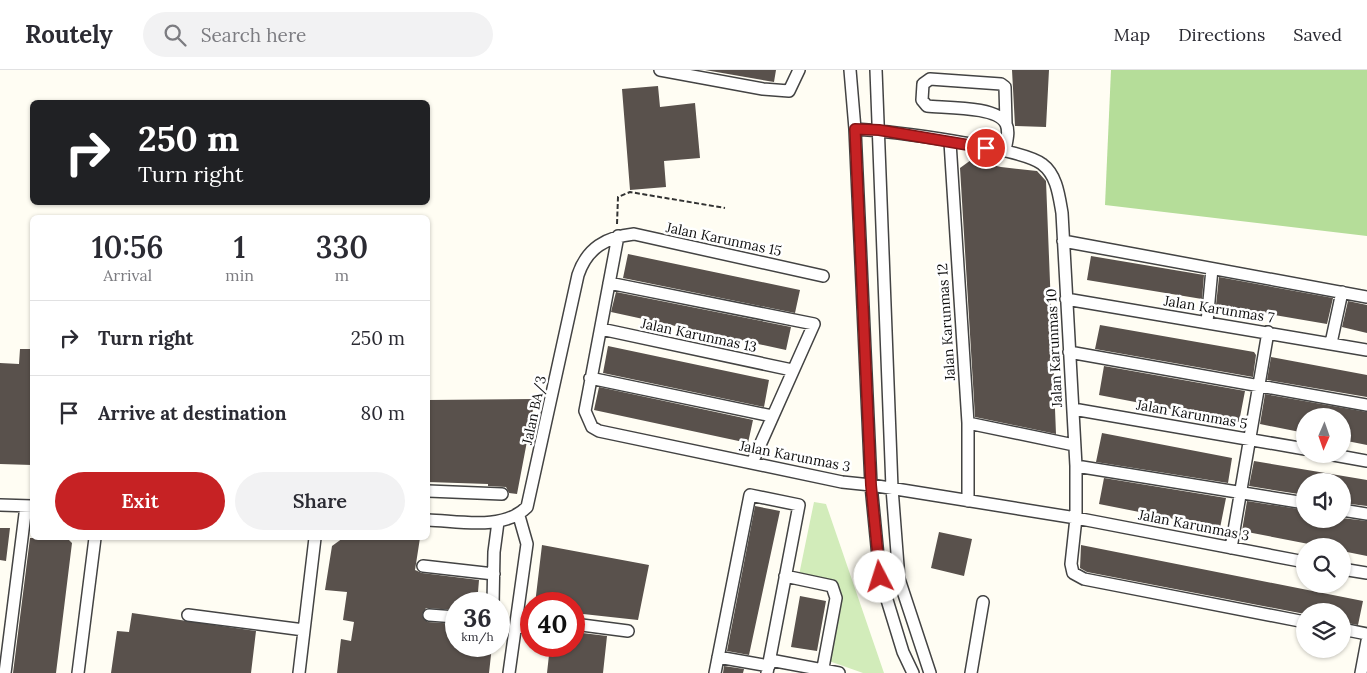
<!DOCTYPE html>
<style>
body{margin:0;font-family:Lora,serif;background:#f2f2f3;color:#2b2b33;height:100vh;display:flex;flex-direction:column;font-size:19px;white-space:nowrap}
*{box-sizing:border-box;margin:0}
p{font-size:16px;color:#7c7c81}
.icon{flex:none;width:28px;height:28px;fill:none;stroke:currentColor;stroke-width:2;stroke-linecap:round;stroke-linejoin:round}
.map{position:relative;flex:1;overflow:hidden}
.panel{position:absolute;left:30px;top:145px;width:400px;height:325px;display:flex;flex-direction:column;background:#fff;border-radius:8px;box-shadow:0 1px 4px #0004}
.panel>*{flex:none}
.top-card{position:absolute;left:30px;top:30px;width:400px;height:105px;border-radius:8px;box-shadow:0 1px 4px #0004;background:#202124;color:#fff;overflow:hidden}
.needle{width:32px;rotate:182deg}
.controls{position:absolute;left:1296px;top:338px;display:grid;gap:10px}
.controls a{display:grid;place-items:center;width:55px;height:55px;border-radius:50%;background:#fff;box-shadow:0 1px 4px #0004;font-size:25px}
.speed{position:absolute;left:445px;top:522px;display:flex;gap:10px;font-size:25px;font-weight:700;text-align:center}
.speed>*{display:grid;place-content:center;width:65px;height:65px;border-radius:50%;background:#fff;box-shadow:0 1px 4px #0004;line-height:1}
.speed small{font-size:12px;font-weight:400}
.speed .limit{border:8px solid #d22;background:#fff;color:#111}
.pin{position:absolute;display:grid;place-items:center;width:42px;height:42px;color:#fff;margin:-21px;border:2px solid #fff;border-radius:50%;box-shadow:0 1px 5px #0007}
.me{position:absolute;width:55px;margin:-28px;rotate:355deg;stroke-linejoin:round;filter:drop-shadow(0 0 4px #0008)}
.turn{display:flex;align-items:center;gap:18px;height:105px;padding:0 25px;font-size:22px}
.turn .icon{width:65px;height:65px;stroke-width:2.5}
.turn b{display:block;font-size:35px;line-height:42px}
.eta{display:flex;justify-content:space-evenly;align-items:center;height:85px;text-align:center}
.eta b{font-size:30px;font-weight:600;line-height:35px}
.cta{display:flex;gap:10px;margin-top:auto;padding:10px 25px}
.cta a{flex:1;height:58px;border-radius:30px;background:#c62224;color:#fff;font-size:20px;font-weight:600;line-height:58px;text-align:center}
.cta a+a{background:#f2f2f3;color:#2b2b33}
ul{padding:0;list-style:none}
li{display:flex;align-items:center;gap:15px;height:75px;padding:0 25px;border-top:1px solid #e1e1e2}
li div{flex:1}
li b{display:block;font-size:19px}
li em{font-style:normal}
header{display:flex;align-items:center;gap:30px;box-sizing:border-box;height:70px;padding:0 25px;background:#fff;border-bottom:1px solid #e1e1e2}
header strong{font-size:24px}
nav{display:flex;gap:28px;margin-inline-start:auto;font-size:18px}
.search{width:350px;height:45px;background:#f2f2f3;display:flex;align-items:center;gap:12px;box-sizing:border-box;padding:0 18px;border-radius:28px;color:#7c7c81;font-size:19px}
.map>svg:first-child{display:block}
.green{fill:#d2ecba}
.forest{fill:#b5dd99}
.building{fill:#59514c}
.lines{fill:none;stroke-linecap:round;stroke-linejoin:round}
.minor-casing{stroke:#434343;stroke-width:14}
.path{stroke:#323232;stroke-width:2;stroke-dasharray:5 2.5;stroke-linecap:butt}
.minor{stroke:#fff;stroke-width:11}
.route-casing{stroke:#811617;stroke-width:12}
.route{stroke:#c62224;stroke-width:9}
.labels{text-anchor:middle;stroke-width:5;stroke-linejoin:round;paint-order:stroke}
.street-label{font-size:14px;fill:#101010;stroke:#fff}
</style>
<header>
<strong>Routely</strong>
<div class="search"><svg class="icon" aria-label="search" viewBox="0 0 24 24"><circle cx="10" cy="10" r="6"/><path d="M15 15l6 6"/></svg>Search here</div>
<nav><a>Map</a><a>Directions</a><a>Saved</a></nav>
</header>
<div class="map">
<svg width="1367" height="603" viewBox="0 0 1367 603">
<rect width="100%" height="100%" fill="#fffdf3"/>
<path class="green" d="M814,432L826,434L884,603H863L829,591L841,527L799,505Z"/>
<path class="forest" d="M1111,0H1367V166L1105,135Z"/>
<path class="building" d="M705,0H776L774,12Z
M1012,0H1049L1046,57L1015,56Z
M658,16L660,37L695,33L700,88L664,91L666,117L630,120L622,19Z
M971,90L1001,97L1037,101L1046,111L1056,364L975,347L960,98Z
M628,184L800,220L795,243L623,208Z
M1091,186L1204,205L1202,229L1087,210Z
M1219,207L1333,228L1327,254L1216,235Z
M616,222L791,257L786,280L611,242Z
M1348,231L1367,235V263L1342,257Z
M1100,255L1254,282L1256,285L1253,307L1095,279Z
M608,276L769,310L764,337L603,303Z
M20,279H32V395L0,394V293L19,294Z
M1271,287L1367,305V327L1267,310Z
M1104,296L1245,321L1239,352L1099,325Z
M599,317L753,350L748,373L594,340Z
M1265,324L1367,342V375L1342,370V346H1305V363L1260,354Z
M535,329L517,424L509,423L506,417L488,416V414L428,412V330Z
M1102,363L1232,388L1228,413L1096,392Z
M1254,391L1367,410V436L1342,433V411H1305V425L1249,416Z
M1104,408L1226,428L1220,458L1099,434Z
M1247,431L1305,440V449L1342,448L1367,451V486L1342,481V476H1319L1242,461Z
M755,436L780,441L749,585L727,581Z
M0,458H10L6,491L0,490Z
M939,462L972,469L964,506L931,498Z
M30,468H67L72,473L56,603H13Z
M343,468H420L415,500L422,503L479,510L477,534H456V540L426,538L422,545L428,552L456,554V576H492L489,603H337L341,569L351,571L354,552L343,550L347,522L325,520L332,476Z
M542,475L649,495L638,550L574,543V534H535Z
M1081,475L1363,531L1358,555L1342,552V541H1305V544L1087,502L1080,498Z
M800,526L826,531L817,581L791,577Z
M132,543L256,561L251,603H111L117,561L129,562Z
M574,562L607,566L603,603H547L550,576H574Z
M724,596L744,599L743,603H723Z"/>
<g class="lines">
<g class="minor-casing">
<path id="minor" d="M660,0L763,19L789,21L799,0
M850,0L855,59L871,415L880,507L903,582L913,603
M876,0L892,418L899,509L930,603
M855,59C888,61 1020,77 1042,94C1057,105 1059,126 1062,143L1076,396V448L1071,494L1073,503L1084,509L1305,552
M950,72L968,353V431
M1005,81C1006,73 1010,62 1006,54C998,36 945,38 927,36L922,30L923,14L930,9L1001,14L1005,17L1006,53
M618,166L585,341L592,357L599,361L842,412L871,415L1076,448L1305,492
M1063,171L1367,227
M609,213L814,254L752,393
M1066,229L1367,280
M1207,252L1212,199
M601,259L792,300
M1331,273L1342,222
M1069,282L1367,335
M590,308L772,346
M1073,339L1305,379
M968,353L1074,375
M1328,384L1367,391
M1076,396L1305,433
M428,421L502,424
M0,435L32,436
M1342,440L1367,444
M428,450C459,451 503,461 527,437L578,205C587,178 606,167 634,164L823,206
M1231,478L1268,262
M423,496L494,504
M1342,499L1367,503
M785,506L832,516L836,528L822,603
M493,534L494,482L498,452
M188,545L304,560
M429,545L456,547
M574,554L628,561
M515,558L531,556
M1342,559L1367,564
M718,587L769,596
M770,590L839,603
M5,603L26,436
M78,603L95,468
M299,603L315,468
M509,603L527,474L519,446
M715,603L750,425L799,435L767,603
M971,603L983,532
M1361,603L1367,571"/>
</g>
<path class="path" d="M617,154L618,127L630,122L725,138"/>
<use href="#minor" class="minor"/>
</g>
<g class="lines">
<g class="route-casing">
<path id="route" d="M880,507L871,415L855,59L879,60L986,78"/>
</g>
<use href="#route" class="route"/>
</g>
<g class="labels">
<g class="street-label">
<text transform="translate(724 169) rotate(12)" y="5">Jalan Karunmas 15</text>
<text transform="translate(1219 239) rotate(9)" y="5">Jalan Karunmas 7</text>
<text transform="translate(946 252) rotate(-94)" y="5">Jalan Karunmas 12</text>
<text transform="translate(699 265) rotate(12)" y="5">Jalan Karunmas 13</text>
<text transform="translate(1054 278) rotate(-93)" y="5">Jalan Karunmas 10</text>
<text transform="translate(534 340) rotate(-78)" y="5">Jalan BA/3</text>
<text transform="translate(1192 344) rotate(10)" y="5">Jalan Karunmas 5</text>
<text transform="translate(795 386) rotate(11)" y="5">Jalan Karunmas 3</text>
<text transform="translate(1194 455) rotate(11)" y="5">Jalan Karunmas 3</text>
</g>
</g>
</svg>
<div class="controls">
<a><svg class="needle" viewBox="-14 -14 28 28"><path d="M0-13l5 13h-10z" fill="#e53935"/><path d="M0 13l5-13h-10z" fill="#7c7c81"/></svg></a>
<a><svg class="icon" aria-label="sound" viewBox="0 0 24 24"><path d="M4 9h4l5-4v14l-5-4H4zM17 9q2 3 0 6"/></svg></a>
<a><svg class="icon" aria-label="search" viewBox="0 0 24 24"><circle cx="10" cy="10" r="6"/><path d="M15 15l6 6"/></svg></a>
<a><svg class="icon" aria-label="layers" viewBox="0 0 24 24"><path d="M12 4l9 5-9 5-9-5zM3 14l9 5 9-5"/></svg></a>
</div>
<div class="speed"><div>36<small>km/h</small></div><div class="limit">40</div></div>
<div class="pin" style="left:986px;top:78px;background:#d93025"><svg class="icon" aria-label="arrive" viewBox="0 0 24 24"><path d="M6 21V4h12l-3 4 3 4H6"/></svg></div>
<svg class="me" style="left:880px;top:507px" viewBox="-20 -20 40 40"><circle r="19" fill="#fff"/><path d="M0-13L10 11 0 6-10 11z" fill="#c62224"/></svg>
<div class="top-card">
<div class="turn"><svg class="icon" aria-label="right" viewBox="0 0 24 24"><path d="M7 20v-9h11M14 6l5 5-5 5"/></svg><div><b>250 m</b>Turn right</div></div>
</div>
<section class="panel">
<div class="eta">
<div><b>10:56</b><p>Arrival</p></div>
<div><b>1</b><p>min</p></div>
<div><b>330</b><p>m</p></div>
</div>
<ul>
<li><svg class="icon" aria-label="right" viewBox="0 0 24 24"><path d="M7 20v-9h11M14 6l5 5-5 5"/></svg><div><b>Turn right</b></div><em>250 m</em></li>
<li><svg class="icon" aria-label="arrive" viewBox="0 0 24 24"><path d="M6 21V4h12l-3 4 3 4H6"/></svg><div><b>Arrive at destination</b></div><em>80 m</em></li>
</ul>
<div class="cta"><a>Exit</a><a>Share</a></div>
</section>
</div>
